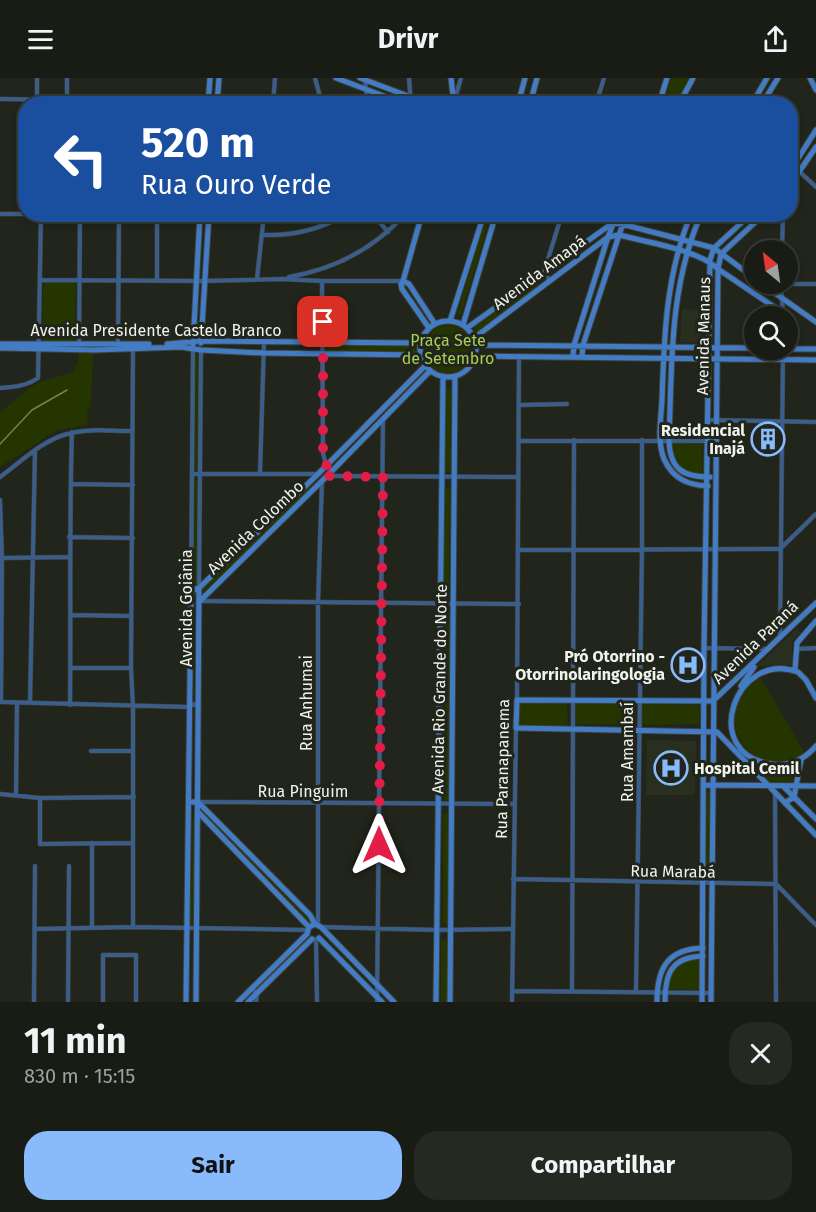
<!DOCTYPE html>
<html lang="pt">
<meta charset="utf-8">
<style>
body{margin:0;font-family:"Fira Sans",sans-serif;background:#262922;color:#f1f3f6;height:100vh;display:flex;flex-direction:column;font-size:22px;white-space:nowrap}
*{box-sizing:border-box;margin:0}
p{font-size:20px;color:#9fa1a0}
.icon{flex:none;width:33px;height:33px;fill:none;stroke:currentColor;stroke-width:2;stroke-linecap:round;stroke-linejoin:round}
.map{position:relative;height:924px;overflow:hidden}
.panel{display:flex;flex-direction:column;background:#191c14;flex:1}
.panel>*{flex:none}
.guide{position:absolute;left:18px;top:18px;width:780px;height:126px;border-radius:24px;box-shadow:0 3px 9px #0003,0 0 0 2px #373a34;background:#1a4fa0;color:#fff;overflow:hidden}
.needle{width:39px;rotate:331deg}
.fabs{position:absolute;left:744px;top:162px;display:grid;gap:12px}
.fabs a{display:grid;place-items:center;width:54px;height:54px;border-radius:50%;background:#191c14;box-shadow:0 3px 9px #0003,0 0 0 2px #373a34;font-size:30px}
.pin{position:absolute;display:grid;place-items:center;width:51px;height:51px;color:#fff;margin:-26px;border-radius:12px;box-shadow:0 3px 9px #0006}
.me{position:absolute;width:66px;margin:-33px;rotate:0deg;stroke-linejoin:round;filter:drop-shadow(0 0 4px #0008)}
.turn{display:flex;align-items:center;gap:21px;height:126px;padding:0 24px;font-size:27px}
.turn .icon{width:78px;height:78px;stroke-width:2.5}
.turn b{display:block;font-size:42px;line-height:51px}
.round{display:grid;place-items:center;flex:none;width:63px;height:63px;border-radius:24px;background:#262922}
.summary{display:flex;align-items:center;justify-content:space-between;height:102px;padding:0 24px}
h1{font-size:36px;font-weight:700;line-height:45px}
.primary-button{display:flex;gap:12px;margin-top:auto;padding:12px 24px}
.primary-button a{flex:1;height:69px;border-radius:24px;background:#88bafc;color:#111;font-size:24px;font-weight:700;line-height:69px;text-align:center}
.primary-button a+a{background:#262922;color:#f1f3f6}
header{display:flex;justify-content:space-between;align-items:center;height:78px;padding:0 24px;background:#191c14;font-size:27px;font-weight:700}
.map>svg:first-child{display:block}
.built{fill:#292f1f}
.green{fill:#253500}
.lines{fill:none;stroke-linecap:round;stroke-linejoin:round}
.stream{stroke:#73844c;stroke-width:1.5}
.street-casing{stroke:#3e4238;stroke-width:5}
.secondary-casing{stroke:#3e4238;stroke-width:7}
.street{stroke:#3a5d8a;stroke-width:4}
.secondary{stroke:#437cc4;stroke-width:5}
.route{stroke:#e11d48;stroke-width:10;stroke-dasharray:0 18}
.labels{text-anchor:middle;stroke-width:6;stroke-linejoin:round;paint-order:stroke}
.street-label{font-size:16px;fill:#f0f3ec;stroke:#21251b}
.park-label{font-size:16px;fill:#a6cf56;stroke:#21251b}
.poi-label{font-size:16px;font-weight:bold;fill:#f0f3ec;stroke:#21251b;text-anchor:end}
</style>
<header><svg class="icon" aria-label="menu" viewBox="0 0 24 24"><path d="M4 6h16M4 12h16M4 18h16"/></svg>Drivr<svg class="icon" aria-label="share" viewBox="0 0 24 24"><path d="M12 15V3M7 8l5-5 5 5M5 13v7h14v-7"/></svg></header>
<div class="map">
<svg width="816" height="924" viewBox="0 0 816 924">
<rect width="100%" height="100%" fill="#21251b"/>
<path class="built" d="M682,231L705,232L703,265L680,264Z
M797,550L801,555L792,563V587L757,588Z
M647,662L696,663L695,717H646Z"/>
<path class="green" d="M671,0H691L676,25L663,26Z
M487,137H491L461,237L457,236Z
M537,201L540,203L541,208L479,253H475L473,248Z
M46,205H74L76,208L75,261L73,263L45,264L42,261L43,208Z
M424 271a24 24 0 1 1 48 0a24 24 0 1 1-48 0Z
M325,266L418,267L417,274L325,273Z
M79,274L93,275L91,327L87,336L88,347L57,352L0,389V334L37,305L73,294L78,284Z
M197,277L199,278L198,392L196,393L194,392L195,278Z
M446,310H452L451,393H445Z
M673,365L702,366V394L699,396C680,392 675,384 671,366Z
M196,401L198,403L197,508L194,510V403Z
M314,403L316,405L204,514L202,512Z
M447,410L450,411L449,519H443L445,411Z
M448,533L451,535L449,721L446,723L443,721L445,535Z
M759,601H761L803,672L804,675C777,706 717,666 740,621C745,612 749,606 759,601Z
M519,626H565L567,628L568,645L566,647H519L517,644Z
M579,626H632L634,628L633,646H575V628Z
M645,626L698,627L700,628L699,646L644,647L641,645L642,629Z
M758,689L770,692H792L793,702L790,705H771L757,691Z
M709,714H710V797L707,798L705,796L706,715Z
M206,735L311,843V845L310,846L204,737Z
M446,735L449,736V845L446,847L443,845V736Z
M193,736L195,737L194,846L191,847L190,845Z
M445,861L449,862L448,924H441V863Z
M699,881V912L669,911C669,894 681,882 699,881Z"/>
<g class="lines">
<path class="stream" d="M0,366L32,332L67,312"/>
<g class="street-casing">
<path id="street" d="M37,0V21
M315,0L319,15V26
M409,0L411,26
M365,2L368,26
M0,21L208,24
M455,21L461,0
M67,22V0
M273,26L275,0
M596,26L604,0
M800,94L816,109
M0,136H26
M373,136L388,154
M262,157C292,158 320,152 346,136
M782,172L783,136
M289,199C335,191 373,172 405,136
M257,201L264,136
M41,202L204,203L282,201L322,203H403
M157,202V136
M322,203L323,375L326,387
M550,203L544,194L562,136
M763,206H816
M781,206L783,238
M118,267L119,136
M79,268L80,136
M0,310C13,309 27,308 38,300L41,136
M519,327L567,326
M707,342L816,344
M519,363H715
M260,395L264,265
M192,396H317
M328,398L518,399
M0,399C21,384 41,363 67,356C87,350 111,353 132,353
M71,406L133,407
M0,422L2,480L1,624
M69,459L133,460
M518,472L780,471L816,436
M2,480L70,479
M199,510L201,272
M191,513L193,271
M200,523L519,526
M71,537L131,538
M780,559L783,272
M704,570L768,571
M796,571L816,570
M70,590H131
M517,622L519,278
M1,624L189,629L194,626L197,628
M30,625L35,372
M70,627C71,536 69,445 72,354
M91,673H133
M775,715L776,924
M0,716L40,720L134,719
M16,717L17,625
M40,720V766L133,765
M199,724L515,726
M513,801L776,806L816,847
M318,847V524L322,403
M92,849V765
M133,849V629L131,590L133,271
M322,849L437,852L512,851
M34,851L133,849L307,852
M316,861L317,924
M252,910L257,916L256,924
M512,913L711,915
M572,914L574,362
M636,914L642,471V362
M34,924L35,788
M68,924L69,788
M103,924V877H136V924
M377,924L383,340
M512,924L516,650"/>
</g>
<g class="secondary-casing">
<path id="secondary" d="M336,0L405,26
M360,0L429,26
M451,0L454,26
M810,0L816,12
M208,26L210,0
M217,26L219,0
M518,26L525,0
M530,26L537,0
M659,26L667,0
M679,26L693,0
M752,26L767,0
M762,26L778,0
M790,93L816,52
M790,107L816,69
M691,136C666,196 664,258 662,322C661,341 657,363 664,381C673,401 688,407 708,408
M701,136C669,210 672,285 669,363C670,391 683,399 710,399
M403,203L422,136
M762,206L816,244
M420 271a28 28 0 1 1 56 0a28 28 0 1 1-56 0Z
M450,243L484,136
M463,247L496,136
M429,250L402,211L401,206L403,203L409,206L435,246
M467,250L614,144L714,170L754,200
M474,260L608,159L619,157C646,164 699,172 718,191L783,235
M201,265L209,136
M0,266H149
M167,266L201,263L420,265
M193,267L200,136
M476,267L754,270
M0,270L95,272L181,269L201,272L263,275L420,277
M788,271H816
M475,278L816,282
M573,278L574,267L608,159L617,136
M582,278L583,267L626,136
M200,523L327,398L430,293
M816,525L713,623L517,622L516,650L717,654L816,757
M795,592L797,565L816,543
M741,608L754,589
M816,620L806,602L798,594C735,571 699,676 771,686C790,689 804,682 816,668
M703,707L816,708
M783,708L816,741
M189,724H198L310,837L315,846
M785,725L794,719L801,682
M198,734L309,849
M319,860L382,924
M186,924L191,513L199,510L318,396L425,288
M196,924L199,510
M238,924L307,856L309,849L315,846L321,849L394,924
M248,924L312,861
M436,924L443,298
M450,924L455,298
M657,924C657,891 667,871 703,870
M665,924C665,896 671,879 703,878
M702,924L704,570L710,182L714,170L751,136
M711,924L718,191L721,176L764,136"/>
</g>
<use href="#street" class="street"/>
<use href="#secondary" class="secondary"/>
</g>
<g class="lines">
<path class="route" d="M323,244V375L326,387L330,389L332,393L327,398L383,399L379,767"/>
</g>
<defs>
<g id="building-ring" transform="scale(1.725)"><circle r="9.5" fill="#21251b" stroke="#88bafc" stroke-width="1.5"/><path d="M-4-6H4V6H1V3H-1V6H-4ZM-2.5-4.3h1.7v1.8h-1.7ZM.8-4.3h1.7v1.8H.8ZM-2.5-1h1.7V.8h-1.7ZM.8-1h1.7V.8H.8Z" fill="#88bafc"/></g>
<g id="hospital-ring" transform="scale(1.725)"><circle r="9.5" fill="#21251b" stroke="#88bafc" stroke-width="1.5"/><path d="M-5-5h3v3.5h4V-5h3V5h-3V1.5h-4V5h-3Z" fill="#88bafc"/></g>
</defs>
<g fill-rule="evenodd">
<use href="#building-ring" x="768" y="361"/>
<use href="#hospital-ring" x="688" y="587"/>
<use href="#hospital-ring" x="671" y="690"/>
</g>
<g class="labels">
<g class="street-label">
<text transform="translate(539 194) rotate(-37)" y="6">Avenida Amapá</text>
<text x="156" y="258">Avenida Presidente Castelo Branco</text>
<text transform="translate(703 258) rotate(-89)" y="6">Avenida Manaus</text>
<text transform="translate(255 449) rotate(-44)" y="6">Avenida Colombo</text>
<text transform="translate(186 530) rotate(-90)" y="6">Avenida Goiânia</text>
<text transform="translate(755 564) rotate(-44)" y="6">Avenida Paraná</text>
<text transform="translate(439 611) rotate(-89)" y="6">Avenida Rio Grande do Norte</text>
<text transform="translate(306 625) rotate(-90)" y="6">Rua Anhumai</text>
<text transform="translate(627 674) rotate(-90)" y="6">Rua Amambaí</text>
<text transform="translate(502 691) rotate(-89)" y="6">Rua Paranapanema</text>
<text x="303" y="719">Rua Pinguim</text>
<text transform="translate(673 793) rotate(1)" y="6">Rua Marabá</text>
</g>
<g class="park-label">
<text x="448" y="268">Praça Sete<tspan x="448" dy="18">de Setembro</tspan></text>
</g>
<g class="poi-label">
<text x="745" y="358">Residencial<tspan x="745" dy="18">Inajá</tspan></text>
<text x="665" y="584">Pró Otorrino -<tspan x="665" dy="18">Otorrinolaringologia</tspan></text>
<text x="694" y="696" text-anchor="start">Hospital Cemil</text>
</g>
</g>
</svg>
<div class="fabs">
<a><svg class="needle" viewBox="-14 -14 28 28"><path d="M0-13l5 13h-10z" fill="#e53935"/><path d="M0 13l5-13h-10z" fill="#9fa1a0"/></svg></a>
<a><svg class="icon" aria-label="search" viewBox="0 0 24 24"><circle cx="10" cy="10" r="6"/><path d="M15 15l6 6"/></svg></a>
</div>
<div class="pin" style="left:323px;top:244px;background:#d93025"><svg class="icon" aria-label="arrive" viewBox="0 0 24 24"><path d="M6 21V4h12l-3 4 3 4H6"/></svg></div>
<svg class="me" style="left:379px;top:767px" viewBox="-20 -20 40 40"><path d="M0-17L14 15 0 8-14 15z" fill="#e11d48" stroke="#fff" stroke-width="4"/></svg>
<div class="guide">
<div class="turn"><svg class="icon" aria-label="left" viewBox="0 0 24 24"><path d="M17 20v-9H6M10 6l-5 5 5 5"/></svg><div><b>520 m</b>Rua Ouro Verde</div></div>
</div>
</div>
<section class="panel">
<div class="summary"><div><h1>11 min</h1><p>830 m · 15:15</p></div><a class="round"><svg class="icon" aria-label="close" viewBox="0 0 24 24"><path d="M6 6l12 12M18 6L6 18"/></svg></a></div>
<div class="primary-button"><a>Sair</a><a>Compartilhar</a></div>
</section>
